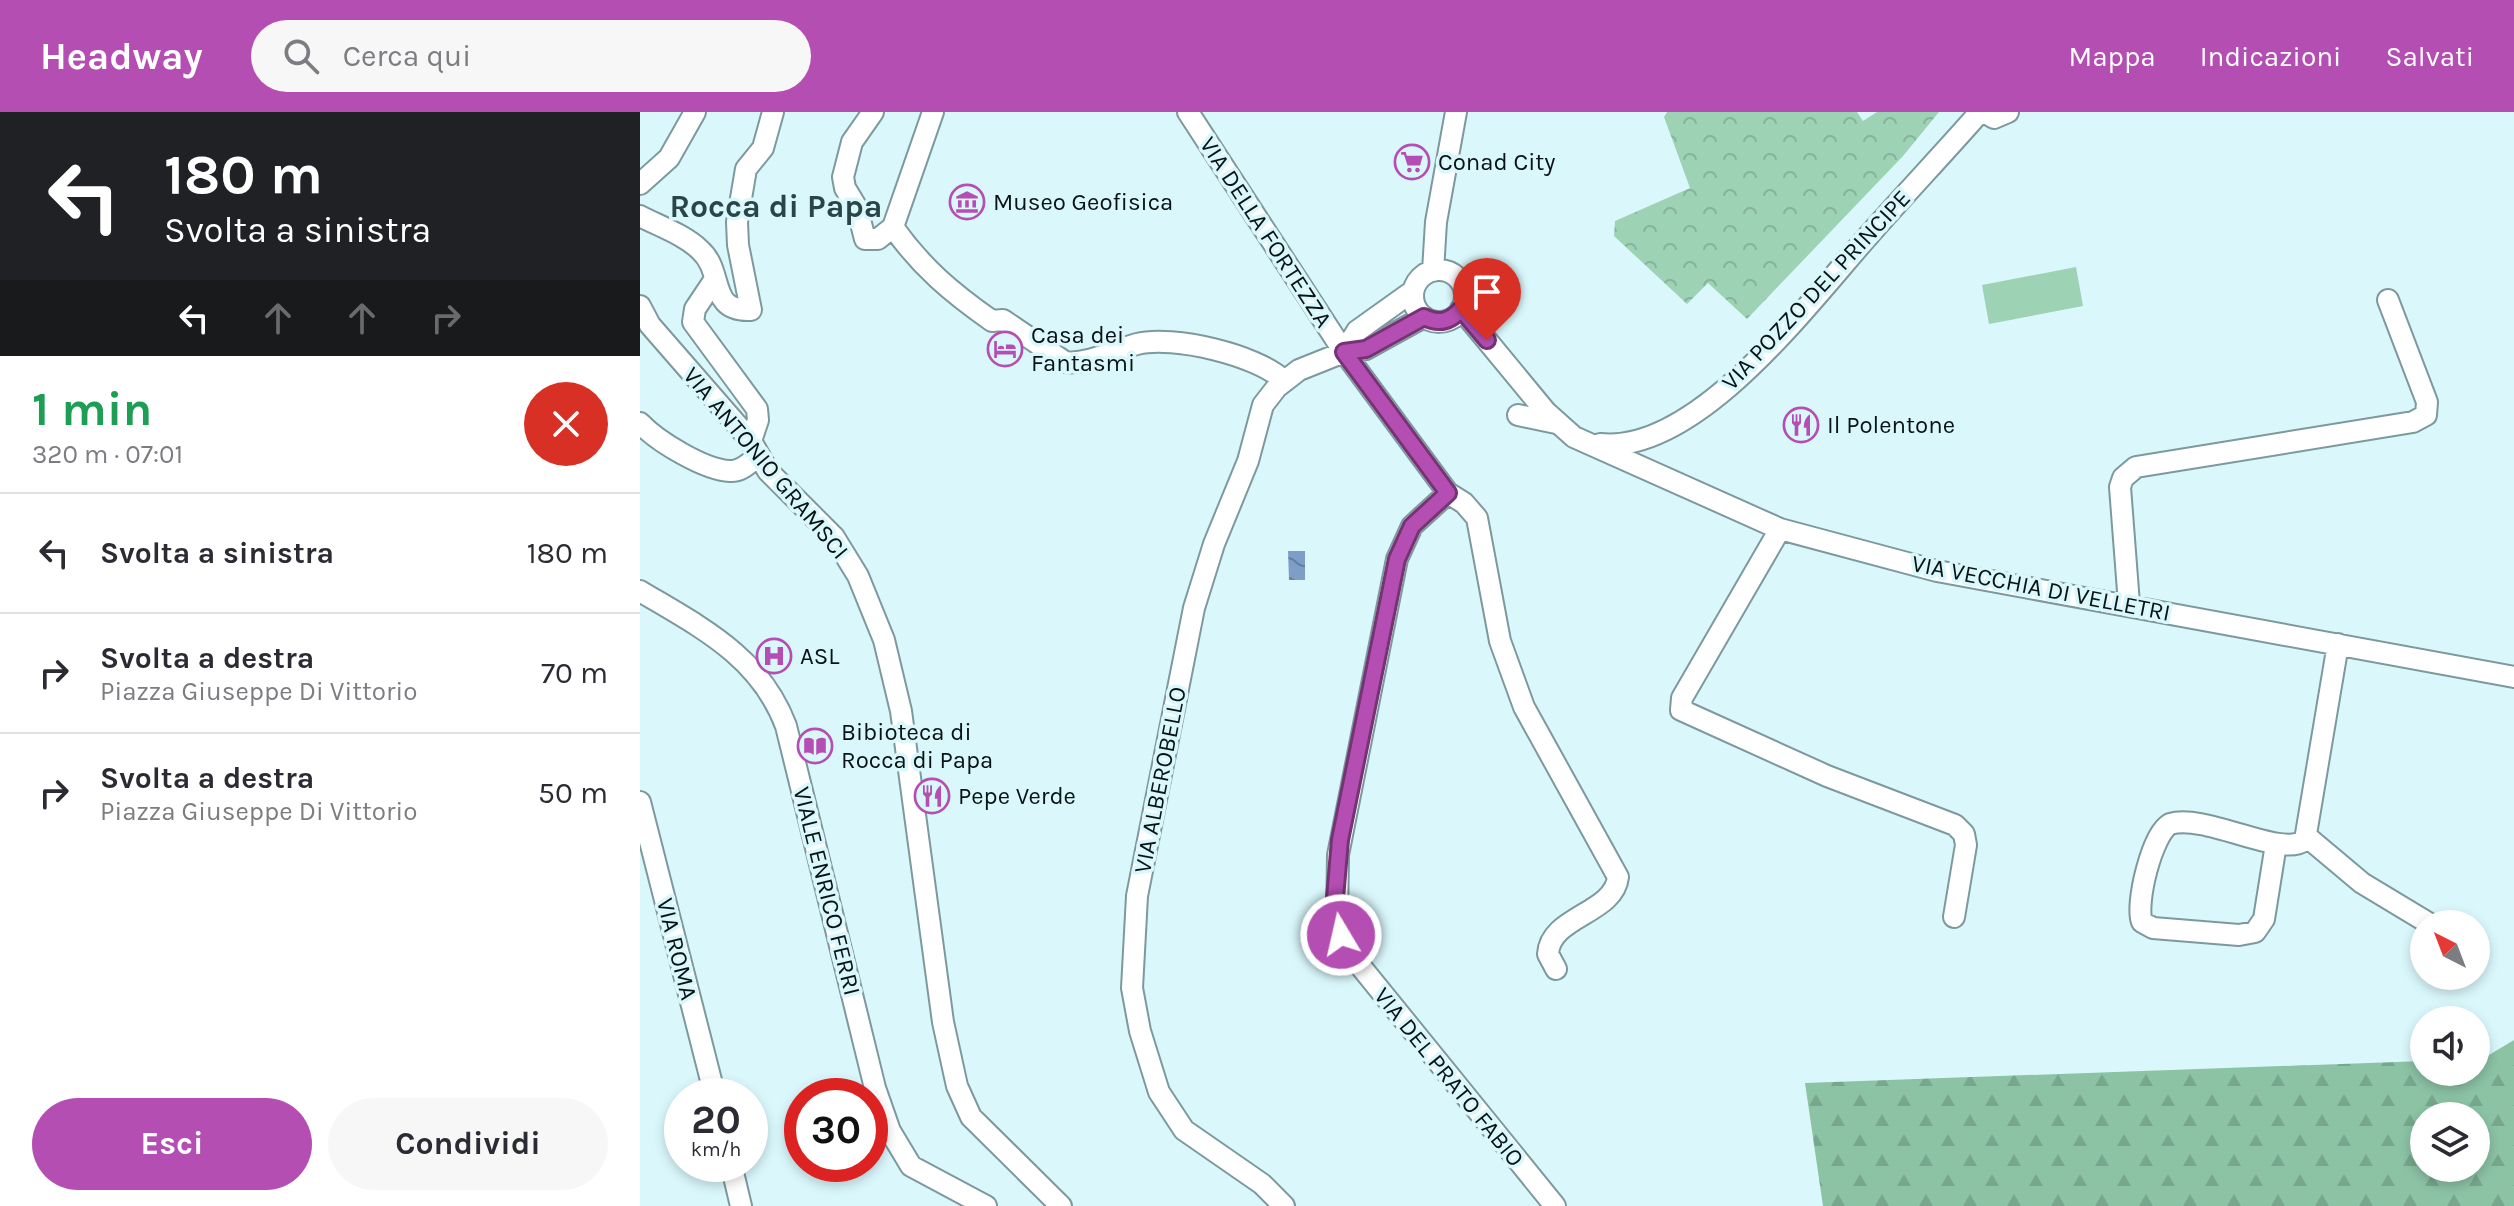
<!DOCTYPE html>
<html lang="it">
<meta charset="utf-8">
<style>
body{margin:0;font-family:Karla,sans-serif;background:#f7f7f7;color:#2b2b33;height:100vh;display:flex;flex-direction:column;font-size:30px;white-space:nowrap}
*{box-sizing:border-box;margin:0}
p{font-size:26px;color:#7c7c81}
.icon{flex:none;width:44px;height:44px;fill:none;stroke:currentColor;stroke-width:2;stroke-linecap:round;stroke-linejoin:round}
.map{position:relative;flex:1;overflow:hidden}
.panel{display:flex;flex-direction:column;background:#fff;width:640px}
.panel>*{flex:none}
.top-card{background:#202124;color:#fff;overflow:hidden}
.needle{width:52px;rotate:318deg}
.fabs{position:absolute;left:1770px;top:798px;display:grid;gap:16px}
.fabs a{display:grid;place-items:center;width:80px;height:80px;border-radius:50%;background:#fff;box-shadow:0 4px 12px #0003;font-size:40px}
.speed{position:absolute;left:24px;top:966px;display:flex;gap:16px;font-size:40px;font-weight:700;text-align:center}
.speed>*{display:grid;place-content:center;width:104px;height:104px;border-radius:50%;background:#fff;box-shadow:0 4px 12px #0003;line-height:1}
.speed small{font-size:20px;font-weight:400}
.speed .limit{border:12px solid #d22;background:#fff;color:#111}
.pin{position:absolute;display:grid;place-items:center;width:68px;height:68px;color:#fff;margin:-82px -34px;border-radius:50% 50% 50% 0;rotate:-45deg;box-shadow:0 0 8px #0007}
.pin .icon{rotate:45deg}
.me{position:absolute;width:88px;margin:-44px;rotate:351deg;stroke-linejoin:round;filter:drop-shadow(0 0 6px #0008)}
.turn{display:flex;align-items:center;gap:28px;height:168px;padding:0 32px;font-size:36px}
.turn .icon{width:104px;height:104px;stroke-width:2.5}
.turn b{display:block;font-size:56px;line-height:68px}
.lanes{display:flex;align-items:center;height:76px;padding:0 32px;background:#0003;justify-content:center;gap:40px;direction:ltr}
.lanes .off{opacity:.35}
.round{display:grid;place-items:center;flex:none;width:84px;height:84px;border-radius:42px;background:#f7f7f7}
.overview{display:flex;align-items:center;justify-content:space-between;height:136px;padding:0 32px}
h1{font-size:48px;font-weight:700;line-height:60px;color:#1e9e55}
.button{display:flex;gap:16px;margin-top:auto;padding:16px 32px}
.button a{flex:1;height:92px;border-radius:48px;background:#b54eb3;color:#fff;font-size:32px;font-weight:700;line-height:92px;text-align:center}
.button a+a{background:#f7f7f7;color:#2b2b33}
ul{padding:0;list-style:none}
li{display:flex;align-items:center;gap:24px;height:120px;padding:0 32px;border-top:2px solid #e1e1e2}
li div{flex:1}
li b{display:block;font-size:30px}
li em{font-style:normal}
header{display:flex;align-items:center;gap:48px;box-sizing:border-box;height:112px;padding:0 40px;background:#b54eb3;color:#fff}
header strong{font-size:38px}
nav{display:flex;gap:44px;margin-inline-start:auto;font-size:28px}
.search{width:560px;height:72px;background:#f7f7f7;display:flex;align-items:center;gap:20px;box-sizing:border-box;padding:0 28px;border-radius:44px;color:#7c7c81;font-size:30px}
main{display:flex;flex:1;min-height:0}
.map>svg:first-child{display:block}
.forest{fill:url(#forest-firs);fill-rule:evenodd}
.park{fill:url(#park-crowns)}
.pitch{fill:#9dd2b5}
.water{fill:url(#water-waves)}
.lines{fill:none;stroke-linecap:round;stroke-linejoin:round}
.street-casing{stroke:#7d999d;stroke-width:24}
.street{stroke:#fff;stroke-width:20}
.route-casing{stroke:#763374;stroke-width:20}
.route{stroke:#b54eb3;stroke-width:14}
.labels{text-anchor:middle;stroke-width:7;stroke-linejoin:round;paint-order:stroke}
.poi-label{font-size:24px;fill:#091315;stroke:#daf8fc;text-anchor:start}
.street-label{font-size:24px;fill:#091315;stroke:#daf8fc}
.district-label{font-size:32px;font-weight:bold;fill:#2a4448;stroke:#daf8fc}
</style>
<header>
<strong>Headway</strong>
<div class="search"><svg class="icon" aria-label="search" viewBox="0 0 24 24"><circle cx="10" cy="10" r="6"/><path d="M15 15l6 6"/></svg>Cerca qui</div>
<nav><a>Mappa</a><a>Indicazioni</a><a>Salvati</a></nav>
</header>
<main>
<section class="panel">
<div class="top-card">
<div class="turn"><svg class="icon" aria-label="left" viewBox="0 0 24 24"><path d="M17 20v-9H6M10 6l-5 5 5 5"/></svg><div><b>180 m</b>Svolta a sinistra</div></div>
<div class="lanes"><svg class="icon" aria-label="left" viewBox="0 0 24 24"><path d="M17 20v-9H6M10 6l-5 5 5 5"/></svg><svg class="icon off" aria-label="ahead" viewBox="0 0 24 24"><path d="M12 20V5M6 11l6-6 6 6"/></svg><svg class="icon off" aria-label="ahead" viewBox="0 0 24 24"><path d="M12 20V5M6 11l6-6 6 6"/></svg><svg class="icon off" aria-label="right" viewBox="0 0 24 24"><path d="M7 20v-9h11M14 6l5 5-5 5"/></svg></div>
</div>
<div class="overview"><div><h1>1 min</h1><p>320 m · 07:01</p></div><a class="round" style="background:#d93025;color:#fff"><svg class="icon" aria-label="close" viewBox="0 0 24 24"><path d="M6 6l12 12M18 6L6 18"/></svg></a></div>
<ul>
<li><svg class="icon" aria-label="left" viewBox="0 0 24 24"><path d="M17 20v-9H6M10 6l-5 5 5 5"/></svg><div><b>Svolta a sinistra</b></div><em>180 m</em></li>
<li><svg class="icon" aria-label="right" viewBox="0 0 24 24"><path d="M7 20v-9h11M14 6l5 5-5 5"/></svg><div><b>Svolta a destra</b><p>Piazza Giuseppe Di Vittorio</p></div><em>70 m</em></li>
<li><svg class="icon" aria-label="right" viewBox="0 0 24 24"><path d="M7 20v-9h11M14 6l5 5-5 5"/></svg><div><b>Svolta a destra</b><p>Piazza Giuseppe Di Vittorio</p></div><em>50 m</em></li>
</ul>
<div class="button"><a>Esci</a><a>Condividi</a></div>
</section>
<div class="map">
<svg width="1874" height="1094" viewBox="0 0 1874 1094">
<defs>
<pattern id="forest-firs" width="22" height="20" patternUnits="userSpaceOnUse" patternTransform="scale(2)"><rect width="22" height="20" fill="#8cc3a5"/><path d="M5 1l3.5 6h-7zM16 11l3.5 6h-7z" fill="#77a78d"/></pattern>
<pattern id="park-crowns" width="20" height="18" patternUnits="userSpaceOnUse" patternTransform="scale(2)"><rect width="20" height="18" fill="#9dd2b5"/><path d="M2 6a3 3 0 1 1 6 0M12 15a3 3 0 1 1 6 0" fill="none" stroke="#86b39b"/></pattern>
<pattern id="water-waves" width="16" height="10" patternUnits="userSpaceOnUse" patternTransform="scale(2)"><rect width="16" height="10" fill="#7e9dc7"/><path d="M0 5q4-4 8 0t8 0" fill="none" stroke="#657fa0"/></pattern>
</defs>
<rect width="100%" height="100%" fill="#daf8fc"/>
<path class="forest" d="M1874,928V1094H1183L1165,971L1784,949V960H1836V947L1844,946ZM1784,1004H1836V1056H1784Z"/>
<path class="park" d="M1027,0H1217L1223,9L1237,0H1299L1263,44L1107,207L1068,171L1047,192L974,124L975,109L1050,76L1024,5Z"/>
<path class="pitch" d="M1436,155L1443,194L1349,212L1342,173Z"/>
<path class="water" d="M648,439H665V468H649Z"/>
<g class="lines">
<g class="street-casing">
<path id="street" d="M233,0L212,30L203,65L205,76L217,96L225,127H238L253,115C281,155 312,181 352,209L363,208L425,250C447,253 475,238 497,232C533,223 617,243 643,268
M548,0L704,240L808,381L824,391L837,406L860,529L884,595L978,765C974,802 910,804 908,842L916,857
M1344,0L1354,6L1368,0
M0,72L29,46L55,0
M0,104C19,114 45,123 60,138C85,160 67,200 111,198L98,133L97,110L106,57L123,36L133,0
M253,115L293,0
M773 184a26 26 0 1 1 52 0a26 26 0 1 1-52 0Z
M793,159L796,110L816,0
M75,167L55,197L53,210L117,297L118,308L111,329
M0,194L10,213L111,329L128,359L194,425L218,464L244,528L261,599L303,910L317,974L331,1005L421,1094
M821,197L906,300L934,325L1140,417L1297,459L1874,565
M704,240L717,219L773,179
M878,303L916,311
M0,311C17,329 64,358 90,359C101,360 109,351 117,345
M960,332C1057,343 1171,188 1230,122C1266,81 1304,41 1340,0
M808,381L772,414L757,447L698,743L697,807L709,840L915,1094
M1140,417L1042,586L1041,598L1187,664L1315,713L1324,722L1326,733L1314,805
M0,479C60,515 120,544 146,614L235,976L250,1019L271,1054L346,1094
M1489,492L1480,375L1483,366L1496,355L1773,310L1786,303L1787,290L1748,188
M0,690L75,984
M1666,724L1722,771L1790,812
M1636,732L1624,807L1615,820L1599,823L1513,816L1502,810C1495,792 1512,722 1530,712C1566,701 1642,747 1665,728L1698,532
M91,1052L101,1094
M644,1094L622,1072L544,1018L519,980L500,919L492,876L497,784L554,496L574,432L608,349L623,293L637,275L659,258L704,240L726,237L784,205"/>
</g>
<use href="#street" class="street"/>
</g>
<g class="lines">
<g class="route-casing">
<path id="route" d="M701,823L695,786L700,728L757,447L772,414L808,381L704,240L726,237L784,205C798,212 810,210 821,197L847,228"/>
</g>
<use href="#route" class="route"/>
</g>
<defs>
<g id="supermarket-ring" transform="scale(1.8)"><circle r="9.5" fill="#daf8fc" stroke="#b54eb3" stroke-width="1.5"/><path d="M-6-5.5h2.5l.6 2H6L4.5 2H-2.5L-4.4-4H-6ZM-1.5 3.2a1.3 1.3 0 1 0 .1 0ZM3 3.2a1.3 1.3 0 1 0 .1 0Z" fill="#b54eb3"/></g>
<g id="museum-ring" transform="scale(1.8)"><circle r="9.5" fill="#daf8fc" stroke="#b54eb3" stroke-width="1.5"/><path d="M0-6L6-3V-2H-6V-3ZM-5-1h2V3h-2ZM-1-1h2V3h-2ZM3-1h2V3H3ZM-6 4H6V6H-6Z" fill="#b54eb3"/></g>
<g id="hotel-ring" transform="scale(1.8)"><circle r="9.5" fill="#daf8fc" stroke="#b54eb3" stroke-width="1.5"/><path d="M-6-4.5h1.5V1H6V5H4.5V3h-9V5H-6ZM-4 0a1.8 1.8 0 1 1 3.6 0ZM.5 0V-2.5h3Q6-2.5 6 0Z" fill="#b54eb3"/></g>
<g id="restaurant-ring" transform="scale(1.8)"><circle r="9.5" fill="#daf8fc" stroke="#b54eb3" stroke-width="1.5"/><path d="M-5-6h1v4h1v-4h1v4h1v-4h1v5L-1.5 .5V6h-2V.5L-5-1ZM5-6V6H3V1.5H1.5Q1.5-4 5-6Z" fill="#b54eb3"/></g>
<g id="hospital-ring" transform="scale(1.8)"><circle r="9.5" fill="#daf8fc" stroke="#b54eb3" stroke-width="1.5"/><path d="M-5-5h3v3.5h4V-5h3V5h-3V1.5h-4V5h-3Z" fill="#b54eb3"/></g>
<g id="library-ring" transform="scale(1.8)"><circle r="9.5" fill="#daf8fc" stroke="#b54eb3" stroke-width="1.5"/><path d="M-6-4Q-3-5.5-.7-3.5V5Q-3 3-6 4ZM6-4Q3-5.5 .7-3.5V5Q3 3 6 4Z" fill="#b54eb3"/></g>
</defs>
<g fill-rule="evenodd">
<use href="#supermarket-ring" x="772" y="50"/>
<use href="#museum-ring" x="327" y="90"/>
<use href="#hotel-ring" x="365" y="237"/>
<use href="#restaurant-ring" x="1161" y="313"/>
<use href="#hospital-ring" x="134" y="544"/>
<use href="#library-ring" x="175" y="634"/>
<use href="#restaurant-ring" x="292" y="684"/>
</g>
<g class="labels">
<g class="poi-label">
<text x="798" y="58">Conad City</text>
<text x="353" y="98">Museo Geofisica</text>
<text x="391" y="231">Casa dei<tspan x="391" dy="28">Fantasmi</tspan></text>
<text x="1187" y="321">Il Polentone</text>
<text x="160" y="552">ASL</text>
<text x="201" y="628">Bibioteca di<tspan x="201" dy="28">Rocca di Papa</tspan></text>
<text x="318" y="692">Pepe Verde</text>
</g>
<g class="street-label">
<text transform="translate(626 120) rotate(57)" y="8">VIA DELLA FORTEZZA</text>
<text transform="translate(1176 178) rotate(-47)" y="8">VIA POZZO DEL PRINCIPE</text>
<text transform="translate(126 351) rotate(50)" y="8">VIA ANTONIO GRAMSCI</text>
<text transform="translate(1401 476) rotate(11)" y="8">VIA VECCHIA DI VELLETRI</text>
<text transform="translate(520 668) rotate(-79)" y="8">VIA ALBEROBELLO</text>
<text transform="translate(187 779) rotate(76)" y="8">VIALE ENRICO FERRI</text>
<text transform="translate(37 837) rotate(76)" y="8">VIA ROMA</text>
<text transform="translate(809 965) rotate(51)" y="8">VIA DEL PRATO FABIO</text>
</g>
<g class="district-label">
<text x="136" y="105">Rocca di Papa</text>
</g>
</g>
</svg>
<div class="fabs">
<a><svg class="needle" viewBox="-14 -14 28 28"><path d="M0-13l5 13h-10z" fill="#e53935"/><path d="M0 13l5-13h-10z" fill="#7c7c81"/></svg></a>
<a><svg class="icon" aria-label="sound" viewBox="0 0 24 24"><path d="M4 9h4l5-4v14l-5-4H4zM17 9q2 3 0 6"/></svg></a>
<a><svg class="icon" aria-label="layers" viewBox="0 0 24 24"><path d="M12 4l9 5-9 5-9-5zM3 14l9 5 9-5"/></svg></a>
</div>
<div class="speed"><div>20<small>km/h</small></div><div class="limit">30</div></div>
<div class="pin" style="left:847px;top:228px;background:#d93025"><svg class="icon" aria-label="arrive" viewBox="0 0 24 24"><path d="M6 21V4h12l-3 4 3 4H6"/></svg></div>
<svg class="me" style="left:701px;top:823px" viewBox="-20 -20 40 40"><circle r="17" fill="#b54eb3" stroke="#fff" stroke-width="3"/><path d="M0-11L8 9 0 5-8 9z" fill="#fff"/></svg>
</div>
</main>
